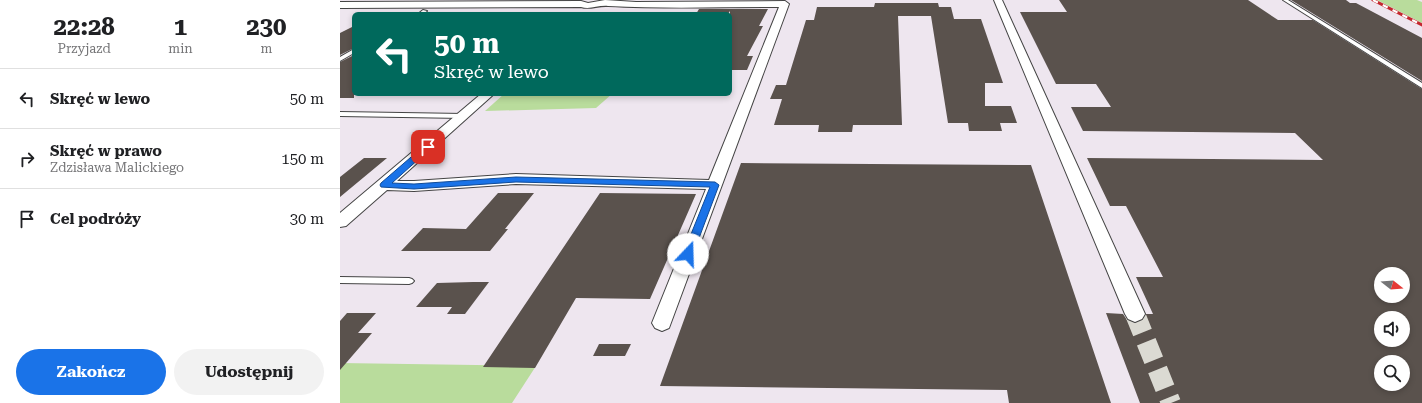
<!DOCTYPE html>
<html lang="pl">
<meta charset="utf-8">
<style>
body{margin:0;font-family:"Roboto Serif",serif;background:#f2f2f2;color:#202124;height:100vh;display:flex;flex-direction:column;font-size:15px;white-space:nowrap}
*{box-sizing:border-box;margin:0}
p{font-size:13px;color:#757577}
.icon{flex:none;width:22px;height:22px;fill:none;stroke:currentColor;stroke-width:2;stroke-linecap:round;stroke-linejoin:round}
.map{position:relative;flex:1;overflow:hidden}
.panel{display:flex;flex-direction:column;background:#fff;width:340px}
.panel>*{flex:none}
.banner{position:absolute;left:12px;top:12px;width:380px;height:84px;border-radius:6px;box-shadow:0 2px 6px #0003;background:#00695c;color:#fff;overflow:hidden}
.needle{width:26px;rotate:107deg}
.buttons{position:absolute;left:1034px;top:267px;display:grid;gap:8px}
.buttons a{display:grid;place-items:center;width:36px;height:36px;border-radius:50%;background:#fff;box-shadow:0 2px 6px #0003;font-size:20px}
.pin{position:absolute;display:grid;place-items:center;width:34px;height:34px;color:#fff;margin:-17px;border-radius:8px;box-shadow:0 2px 6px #0006}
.me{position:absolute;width:44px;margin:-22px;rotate:21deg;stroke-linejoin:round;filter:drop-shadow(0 0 3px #0008)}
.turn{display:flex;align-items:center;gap:14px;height:84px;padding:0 16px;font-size:18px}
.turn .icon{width:52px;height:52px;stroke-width:2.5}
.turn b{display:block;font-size:28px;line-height:34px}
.eta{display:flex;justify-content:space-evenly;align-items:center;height:68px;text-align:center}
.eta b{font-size:24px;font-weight:700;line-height:28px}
.cta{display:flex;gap:8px;margin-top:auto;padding:8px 16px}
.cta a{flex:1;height:46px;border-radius:24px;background:#1a73e8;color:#fff;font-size:16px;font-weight:700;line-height:46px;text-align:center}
.cta a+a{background:#f2f2f2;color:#202124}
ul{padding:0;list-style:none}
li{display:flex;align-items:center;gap:12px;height:60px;padding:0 16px;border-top:1px solid #e0e0e0}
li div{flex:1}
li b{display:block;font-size:15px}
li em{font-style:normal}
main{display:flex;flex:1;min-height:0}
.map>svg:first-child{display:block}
.industrial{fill:#eee6ef;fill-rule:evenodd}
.forest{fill:#b9dc9c}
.building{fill:#5a524d;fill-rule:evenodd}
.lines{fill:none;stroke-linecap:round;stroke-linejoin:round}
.minor-tunnel{stroke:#dbdad3;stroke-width:20;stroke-dasharray:20 10;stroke-linecap:butt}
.service-casing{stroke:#444;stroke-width:2}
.minor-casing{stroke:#444;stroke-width:2}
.service{fill:#fff;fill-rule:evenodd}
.minor{fill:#fff;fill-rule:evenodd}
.rail-casing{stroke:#c4262e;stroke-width:3}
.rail{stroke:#fff;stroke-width:2;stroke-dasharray:5.5;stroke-linecap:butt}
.route{fill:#1a73e8;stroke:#114b97}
</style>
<main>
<section class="panel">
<div class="eta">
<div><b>22:28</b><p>Przyjazd</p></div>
<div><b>1</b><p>min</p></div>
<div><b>230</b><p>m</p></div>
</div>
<ul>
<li><svg class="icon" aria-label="left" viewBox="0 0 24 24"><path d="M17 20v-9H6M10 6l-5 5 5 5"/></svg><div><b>Skręć w lewo</b></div><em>50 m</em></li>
<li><svg class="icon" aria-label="right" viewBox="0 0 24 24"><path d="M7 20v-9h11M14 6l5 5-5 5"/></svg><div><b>Skręć w prawo</b><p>Zdzisława Malickiego</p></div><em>150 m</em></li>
<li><svg class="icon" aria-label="arrive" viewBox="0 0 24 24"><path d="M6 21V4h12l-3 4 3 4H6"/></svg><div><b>Cel podróży</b></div><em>30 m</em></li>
</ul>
<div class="cta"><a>Zakończ</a><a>Udostępnij</a></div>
</section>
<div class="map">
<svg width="1082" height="403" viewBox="0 0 1082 403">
<rect width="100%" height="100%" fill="#fffdf5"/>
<path class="industrial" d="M0,0H1082V403H0ZM14,14H390V94H14ZM1041,274H1063V296H1041ZM1041,318H1063V340H1041ZM1041,362H1063V384H1041Z"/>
<path class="forest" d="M1037,0H1077L1082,2V23Z
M164,94H272L256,108L145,111Z
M0,363L196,366L172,403H0Z"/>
<path class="building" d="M719,0H908L938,20H973L1082,89V403H800L766,313L783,314L787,320L794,323L803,320L806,314H813L796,277H823L786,206H770L747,158L983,160L955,133L743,131L731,107H771L756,84H716L680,12H727ZM1041,274H1063V296H1041ZM1041,318H1063V340H1041ZM1041,362H1063V384H1041Z
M951,0H1006L1010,3H1016L1082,38V81Z
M535,3H598L599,7H611L614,19H641L663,83H645V106H671L677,123H660L662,131H629L628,123H608L591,16H558L562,125H513L512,132H478L479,125H434L442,99H430L436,85H446L466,20H474L477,7H534Z
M359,9H428L419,26H423L407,56H413L407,70H390V11L388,14H356Z
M14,26V48L0,55V33Z
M14,55V98H0V62Z
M24,158H47L0,197V177Z
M401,163L691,165L771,403H669L667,390L320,386Z
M158,193H194L165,229H168L150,251H61L83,228L126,229Z
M260,193L356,194L310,299L236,298L195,368L143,367Z
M133,282H149L125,314H107L112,307H76L97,283Z
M7,313H36L18,333H32L0,370V321Z
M259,344H291L285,356H253Z"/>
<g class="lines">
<path class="minor-tunnel" d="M795,314L831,403"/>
<g class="service-casing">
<path id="service" d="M943,0H948L1082,83V88Z
M83,10L87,11L83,14H78Z
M14,49V53L0,61V57Z
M0,112L124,114L127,116L124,118L0,116Z
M0,277L69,278L72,279L74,281L72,283L69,284L0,283Z"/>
</g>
<g class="minor-casing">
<path id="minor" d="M265,0L296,2L445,1L449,4L329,328L322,331L315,328L312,323L366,189L176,184L74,191L47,190L6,226L0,227V213L141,94H154L57,181H74L176,174L369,180L439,7C382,7 325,9 268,6C258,5 250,10 241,7L0,8V2L241,1L248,3Z
M654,0H662L805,314L802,319L795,322L788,319L785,314Z"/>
</g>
<use href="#service" class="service"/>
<use href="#minor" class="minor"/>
<g class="rail-casing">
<path id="rail" d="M1033,0L1082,25"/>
</g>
<use href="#rail" class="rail"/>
</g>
<path class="route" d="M88,144L92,147L91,148L52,183L74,184L176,177L375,182L379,185L353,254L348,257L343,254L370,187L176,182L74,189L41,187L40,185L41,183L85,145Z"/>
</svg>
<div class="buttons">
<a><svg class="needle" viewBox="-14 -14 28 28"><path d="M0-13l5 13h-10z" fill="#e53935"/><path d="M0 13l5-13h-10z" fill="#757577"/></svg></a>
<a><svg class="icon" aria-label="sound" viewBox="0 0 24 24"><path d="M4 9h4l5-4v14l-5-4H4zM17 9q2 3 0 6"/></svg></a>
<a><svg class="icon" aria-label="search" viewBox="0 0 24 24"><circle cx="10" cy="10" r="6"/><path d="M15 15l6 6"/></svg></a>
</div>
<div class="pin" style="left:88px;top:147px;background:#d93025"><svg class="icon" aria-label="arrive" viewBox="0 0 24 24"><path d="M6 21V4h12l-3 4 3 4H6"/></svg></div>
<svg class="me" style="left:348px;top:254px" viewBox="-20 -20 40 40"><circle r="19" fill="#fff"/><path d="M0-13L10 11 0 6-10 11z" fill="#1a73e8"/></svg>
<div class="banner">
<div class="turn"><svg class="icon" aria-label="left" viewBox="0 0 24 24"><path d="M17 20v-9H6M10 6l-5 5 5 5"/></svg><div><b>50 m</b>Skręć w lewo</div></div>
</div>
</div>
</main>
